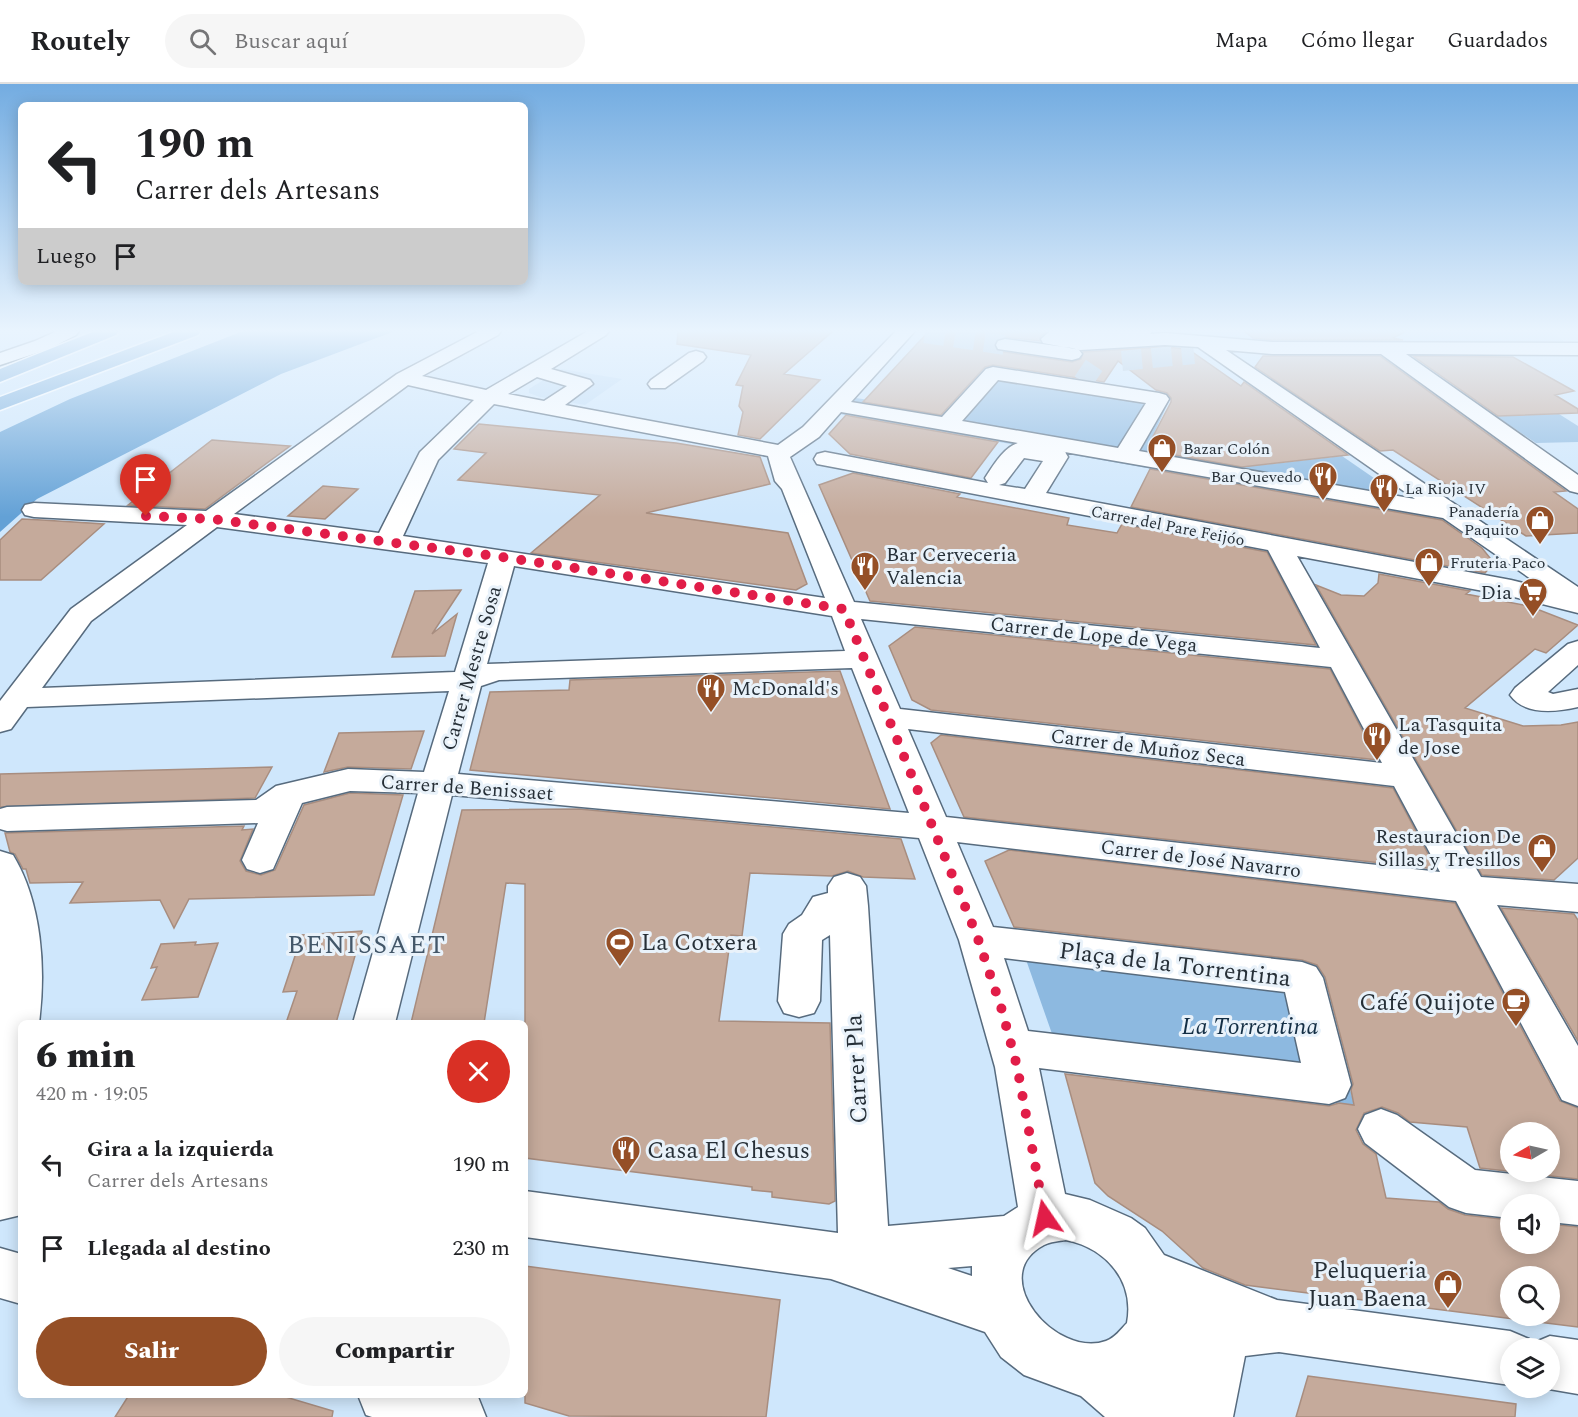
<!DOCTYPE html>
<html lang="es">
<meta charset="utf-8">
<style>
body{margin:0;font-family:Spectral,serif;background:#f6f6f6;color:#202124;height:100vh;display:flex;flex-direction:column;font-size:22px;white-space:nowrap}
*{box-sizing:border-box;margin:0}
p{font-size:20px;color:#757577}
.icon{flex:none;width:33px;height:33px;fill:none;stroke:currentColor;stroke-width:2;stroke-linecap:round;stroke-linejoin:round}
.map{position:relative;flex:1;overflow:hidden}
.sheet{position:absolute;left:18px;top:936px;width:510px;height:378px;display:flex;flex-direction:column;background:#fff;border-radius:9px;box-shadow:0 3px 15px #0003}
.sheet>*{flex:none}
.top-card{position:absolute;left:18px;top:18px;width:510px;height:183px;border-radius:9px;box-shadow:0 3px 15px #0003;background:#fff;color:#202124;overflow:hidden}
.needle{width:39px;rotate:261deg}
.fabs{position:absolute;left:1500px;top:1038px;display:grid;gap:12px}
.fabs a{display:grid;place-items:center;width:60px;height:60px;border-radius:50%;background:#fff;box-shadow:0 3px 15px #0003;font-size:30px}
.pin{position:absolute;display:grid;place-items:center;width:51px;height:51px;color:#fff;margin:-62px -26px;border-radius:50% 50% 50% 0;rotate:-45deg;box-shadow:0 0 6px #0007}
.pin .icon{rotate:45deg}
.me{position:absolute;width:66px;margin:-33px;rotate:349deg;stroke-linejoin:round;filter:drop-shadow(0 0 4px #0008)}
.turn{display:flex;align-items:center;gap:21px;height:126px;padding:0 18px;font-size:27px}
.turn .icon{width:78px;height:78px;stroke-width:2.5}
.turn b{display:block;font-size:42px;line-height:51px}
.then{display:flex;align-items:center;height:57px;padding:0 18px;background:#0003;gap:12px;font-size:22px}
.round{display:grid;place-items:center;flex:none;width:63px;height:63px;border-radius:32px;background:#f6f6f6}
.overview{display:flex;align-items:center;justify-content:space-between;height:102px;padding:0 18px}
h1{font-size:36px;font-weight:800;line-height:45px}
.cta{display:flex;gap:12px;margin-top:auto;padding:12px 18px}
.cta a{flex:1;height:69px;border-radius:36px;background:#954f26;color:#fff;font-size:24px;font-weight:800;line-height:69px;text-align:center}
.cta a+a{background:#f6f6f6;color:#202124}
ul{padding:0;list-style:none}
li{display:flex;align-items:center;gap:18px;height:84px;padding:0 18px}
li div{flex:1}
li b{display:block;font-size:22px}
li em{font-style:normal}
header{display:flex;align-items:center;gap:36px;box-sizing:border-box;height:84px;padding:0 30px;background:#fff;border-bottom:2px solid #e0e0e0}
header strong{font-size:28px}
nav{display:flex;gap:33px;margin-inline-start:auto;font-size:21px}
.search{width:420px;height:54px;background:#f6f6f6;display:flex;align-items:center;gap:15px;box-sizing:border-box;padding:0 21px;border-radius:33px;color:#757577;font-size:22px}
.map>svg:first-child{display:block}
.built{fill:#bedbf5}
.green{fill:#8db9e0}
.water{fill:#63a1d6}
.building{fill:#c5aa9b;stroke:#a88d7f;stroke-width:1.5;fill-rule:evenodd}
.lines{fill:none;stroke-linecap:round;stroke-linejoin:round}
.minor-tunnel{stroke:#adc2d5;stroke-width:20;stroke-dasharray:20 10;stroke-linecap:butt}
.minor-casing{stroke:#576b7e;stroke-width:3}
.highway-casing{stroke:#fff;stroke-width:3}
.minor{fill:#fff;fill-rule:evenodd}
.highway{fill:#73aada;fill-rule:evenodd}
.route{stroke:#e11d48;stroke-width:10;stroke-dasharray:0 18}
.labels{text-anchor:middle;stroke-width:6;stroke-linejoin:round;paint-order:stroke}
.far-poi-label{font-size:16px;fill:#262f37;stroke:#e9f2fa;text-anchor:start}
.far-street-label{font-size:16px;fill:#262f37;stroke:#e9f2fa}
.poi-label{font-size:20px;fill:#262f37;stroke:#e9f2fa;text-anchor:start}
.street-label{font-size:20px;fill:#262f37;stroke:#e9f2fa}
.near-poi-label{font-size:24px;fill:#262f37;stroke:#e9f2fa;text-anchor:start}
.near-street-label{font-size:24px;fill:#262f37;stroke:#e9f2fa}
.near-park-label{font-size:24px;font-style:italic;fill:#132e44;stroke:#e9f2fa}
.near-neighbourhood-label{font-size:26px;letter-spacing:1.5px;fill:#435769;stroke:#e9f2fa}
</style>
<header>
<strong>Routely</strong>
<div class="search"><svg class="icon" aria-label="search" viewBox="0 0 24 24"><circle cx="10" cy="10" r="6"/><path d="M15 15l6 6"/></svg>Buscar aquí</div>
<nav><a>Mapa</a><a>Cómo llegar</a><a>Guardados</a></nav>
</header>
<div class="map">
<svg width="1578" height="1333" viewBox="0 0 1578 1333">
<rect width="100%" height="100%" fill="#cfe7fc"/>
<path class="built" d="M1210,247H1550L1564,257L1561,259H1251L1222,255Z
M561,285L622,295L585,321L540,313L529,309V305Z"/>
<path class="green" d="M990,287L1171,313L1148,362L1261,381L1342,372L1432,434L828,328L843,312L953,329Z
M1559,330L1578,342V358L1536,359L1496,332Z
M1017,850L1321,885L1354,1021L1064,984Z"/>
<path class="water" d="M243,247H395L281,290L37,415L0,448V348L70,315Z"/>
<path class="building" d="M678,247H833L784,290L820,296L760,355L738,351L743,328L739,322L743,302L736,301L751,271L677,260Z
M929,247H1047L1040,253V257L1004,253L996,256L994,262L998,267L1072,278L1081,275L1083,268L1165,263L1188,265L1241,302L1244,298L1348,371L1242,383L1158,368L1160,364L1148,362L1171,318V314L1167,309L1156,306L1118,277L1104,298L993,281L985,283L941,331L863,318Z
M1244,247H1406L1393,254L1403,256H1272L1253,254Z
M1263,272H1380L1566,407L1554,408L1578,425V449L1526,452L1393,366L1380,367L1255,283Z
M1413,272L1513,273L1574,307L1555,311L1578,325V329L1498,332Z
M846,331L850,332L998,358L971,394L850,370L829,350Z
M479,340L676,359L760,373L770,400L646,429L788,449L807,500L796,506L531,469L600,411L458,396L486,369L454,365Z
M212,356L290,362L205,425L128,421Z
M1150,385L1442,436L1482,464L1494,479L1485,489L1131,423Z
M853,389L960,410L957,413L1069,434L1067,441L1117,449L1122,440L1267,468L1316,561L870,517L819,401Z
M323,402L358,405L325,435L288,432Z
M22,435L42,436L104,440L41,496H0V456Z
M1379,490L1470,507L1466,510L1529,522L1578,541L1546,569L1535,565L1465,624L1523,642L1561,641L1578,638V774L1554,796L1482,791L1316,501L1341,511L1364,512L1378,499Z
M461,506L432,550L457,530L445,572L392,573L415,507Z
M915,543L1330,585L1378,676L931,626L912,616L889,562Z
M840,587L890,725L470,686L490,608L569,606L570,596Z
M424,647L411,685L348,683L324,688L339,649Z
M941,651L1393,704L1436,785L964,733L931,659Z
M272,683L255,714L0,723V690Z
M350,709L403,711L374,811L189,815L174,844L160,816L70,819L83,798L30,799L26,785H23L15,770L10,768L5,749L244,742L242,746L253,745L240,777L246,787L261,791L275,786L304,721Z
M579,725L901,755L915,795L863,793L848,787L832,792L750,789L742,852L731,851L719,937L830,939L835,1117L829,1120L772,1113V1108L752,1106V1103L525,1074V800L506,799L484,939H411L462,726Z
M1009,766L1455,819L1560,1017L1578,1024V1095L1480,1084L1467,1043L1410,1038L1398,1029L1382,1023L1364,1029L1356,1046L1363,1060L1376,1070L1386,1114L1439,1118L1448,1125L1465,1131L1510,1136V1160H1550V1140L1578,1143V1243L1245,1201L1203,1184L1162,1147L1108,1112L1095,1099L1065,990L1329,1022L1339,1019L1354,1021L1351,1006L1353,1000L1325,893L1317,881L1302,876L1014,843L985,777ZM1510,1048H1550V1088H1510ZM1510,1192H1550V1232H1510Z
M1501,824L1574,830L1578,836V957Z
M362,847L336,939H286L297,907L283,908L302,851Z
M196,858L195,861L218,859L198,913L142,916L157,883L151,884L161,860Z
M525,1182L780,1216L766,1333L569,1332L525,1319Z
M1308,1292L1516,1320L1515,1333H1296Z
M129,1311H279L333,1327L332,1333H115Z"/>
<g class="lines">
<path class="minor-tunnel" d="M925,249L1005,261
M1122,277L1194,270
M1083,298L1095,280"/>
<g class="minor-casing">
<path id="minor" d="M57,247H79L76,251L49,265L0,281V269L35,257Z
M479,247H501L498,251L422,292L486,306L588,247H609L606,251L551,285L590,296L593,300L565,321L778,361L803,343L896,247H915L851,318L942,333L986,285L993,283L1159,309L1166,311L1169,315L1139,367L1415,415L1198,263L1165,261L1080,266L1043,259L1041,255L1050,247H1152L1150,250L1165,249L1272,258L1578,259V271L1406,270L1578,391V409L1570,407L1381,270H1272L1226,266L1578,503V529L1510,512L1297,472L1481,793L1578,800V828L1497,821L1578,962V1022L1562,1016L1456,817L957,758L993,843L1302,878L1316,883L1323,894L1351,1001L1345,1014L1329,1020L1039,984L1065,1110L1090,1116L1131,1134L1145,1144L1164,1171L1277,1216L1510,1247L1529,1255L1531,1260L1550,1252L1578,1256V1310L1543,1304H1550V1264H1510V1301L1279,1268L1245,1272L1233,1333H1105L1081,1312L1024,1291L1001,1273L985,1248L831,1195L525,1153V1107L838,1149L830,851L822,856L820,917L814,929L799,933L784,929L778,917L783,850L789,840L802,831L813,813L828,809V802L834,793L847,789L860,793L866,802L868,822L888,1142L1004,1132L1018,1123L995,983L959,856L919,754L452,711L395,939H353L418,709L350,707L302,719L273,785L260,789L247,785L242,776L258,739L7,747L0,745V725L7,723L256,716L276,702L348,685L424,688L449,607L27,623L11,645L0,648V617L71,525L187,441L34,433L25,431L22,426L25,421L34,419L206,427L397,290ZM537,293L567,302L544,317L508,310ZM998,296L1146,319L1118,364L962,337ZM408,301L474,316L420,368L379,449L234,430ZM494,320L768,372L775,397L782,405L825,514L403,452L438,376ZM841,328L1018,359C1004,363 993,382 985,394L988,399L825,368L817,370L814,375L817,380L1268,466L1320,564L854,518L790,373L819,353ZM1059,367L1443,434L1544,504L1511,496L1046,409L1068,373L1065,368ZM1024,374L1043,377L1025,405L999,401L1005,399ZM217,443L488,479L455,588L42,604L91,537ZM514,482L832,532L845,567L487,580ZM861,535L1331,583L1382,679L900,625ZM852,584L909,729L458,690L481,602L499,596ZM908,645L1394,702L1440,788L946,733ZM1004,874L1285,908L1301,979L1028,947ZM1066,1156C1106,1164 1135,1197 1127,1239C1121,1245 1115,1254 1106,1257C1056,1275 985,1192 1044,1161C1050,1158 1059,1157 1066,1156ZM972,1182V1192L948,1184Z
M1005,255L1072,264L1079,266L1082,270L1079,274L1072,276L998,265L996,261L998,257Z
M696,267L703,269L706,273L703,277L665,304H651L648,300L651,296L689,269Z
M1578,557V581L1548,608L1553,610L1578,605V623C1556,628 1525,632 1510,611L1515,604L1568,560Z
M0,767L13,771C42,819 46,885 39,939H21V1083L19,1087H21V1131L0,1136Z
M1381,1025L1397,1031L1475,1086L1578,1097V1141L1550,1138V1120H1510V1134L1466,1129L1449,1123L1365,1059L1358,1045L1365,1031Z
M0,1164L21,1170V1220L0,1214Z
M358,1311H473L478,1313L486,1333H372L366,1331Z"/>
</g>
<g class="highway-casing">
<path id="highway" d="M95,247H119L116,251L0,298V285Z
M176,247H201L198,251L0,326V313Z"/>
</g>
<use href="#minor" class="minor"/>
<use href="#highway" class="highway"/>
</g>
<linearGradient id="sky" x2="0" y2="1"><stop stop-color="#73ace1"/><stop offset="0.57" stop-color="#e9f4fe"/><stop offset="1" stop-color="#e9f4fe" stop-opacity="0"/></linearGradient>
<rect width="1578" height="433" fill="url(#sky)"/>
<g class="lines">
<path class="route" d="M146,432L212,435L502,473L844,525L977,852L1001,923L1017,982L1045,1134"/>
</g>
<defs>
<g id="shop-pin" transform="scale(1.5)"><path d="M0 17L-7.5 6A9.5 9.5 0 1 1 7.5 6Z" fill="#954f26" stroke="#e9f2fa"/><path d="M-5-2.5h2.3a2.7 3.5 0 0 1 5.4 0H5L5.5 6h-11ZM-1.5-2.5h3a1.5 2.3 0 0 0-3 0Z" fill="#fff"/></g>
<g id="restaurant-pin" transform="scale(1.5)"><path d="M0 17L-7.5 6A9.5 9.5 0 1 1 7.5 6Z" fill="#954f26" stroke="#e9f2fa"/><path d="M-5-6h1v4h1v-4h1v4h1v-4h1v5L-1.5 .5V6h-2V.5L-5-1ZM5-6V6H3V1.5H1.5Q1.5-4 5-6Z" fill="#fff"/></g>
<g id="supermarket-pin" transform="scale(1.5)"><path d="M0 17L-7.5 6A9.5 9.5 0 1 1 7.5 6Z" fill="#954f26" stroke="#e9f2fa"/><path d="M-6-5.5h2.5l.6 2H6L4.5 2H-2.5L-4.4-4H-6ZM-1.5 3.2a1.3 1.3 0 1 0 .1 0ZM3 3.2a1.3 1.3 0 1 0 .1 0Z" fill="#fff"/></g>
<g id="stadium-pin" transform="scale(1.5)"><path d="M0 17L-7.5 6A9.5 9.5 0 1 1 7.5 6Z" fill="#954f26" stroke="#e9f2fa"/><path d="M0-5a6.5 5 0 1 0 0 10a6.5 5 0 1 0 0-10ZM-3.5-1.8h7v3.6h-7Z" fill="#fff"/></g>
<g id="cafe-pin" transform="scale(1.5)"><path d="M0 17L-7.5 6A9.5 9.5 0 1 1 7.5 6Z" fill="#954f26" stroke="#e9f2fa"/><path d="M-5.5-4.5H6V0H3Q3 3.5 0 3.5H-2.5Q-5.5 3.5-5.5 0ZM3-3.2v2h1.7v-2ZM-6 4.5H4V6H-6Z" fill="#fff"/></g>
</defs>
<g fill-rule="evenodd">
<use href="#shop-pin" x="1162" y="364"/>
<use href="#restaurant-pin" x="1323" y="392"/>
<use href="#restaurant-pin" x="1384" y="404"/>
<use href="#shop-pin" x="1540" y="436"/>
<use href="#shop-pin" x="1429" y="478"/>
<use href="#restaurant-pin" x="865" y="482"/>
<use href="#supermarket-pin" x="1533" y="508"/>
<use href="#restaurant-pin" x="711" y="604"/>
<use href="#restaurant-pin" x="1377" y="652"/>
<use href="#shop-pin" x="1542" y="764"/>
<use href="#stadium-pin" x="620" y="858"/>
<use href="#cafe-pin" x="1516" y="918"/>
<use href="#restaurant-pin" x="626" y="1066"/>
<use href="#shop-pin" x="1448" y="1200"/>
</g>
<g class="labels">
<g class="far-poi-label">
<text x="1183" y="370">Bazar Colón</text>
<text x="1302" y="398" text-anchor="end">Bar Quevedo</text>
<text x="1405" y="410">La Rioja IV</text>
<text x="1519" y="433" text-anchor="end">Panadería<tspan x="1519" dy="18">Paquito</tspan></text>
<text x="1450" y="484">Fruteria Paco</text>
</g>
<g class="far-street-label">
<text transform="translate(1168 441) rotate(11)" y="6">Carrer del Pare Feijóo</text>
</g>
<g class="poi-label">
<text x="886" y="477">Bar Cerveceria<tspan x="886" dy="23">Valencia</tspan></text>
<text x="1512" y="515" text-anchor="end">Dia</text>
<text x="732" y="611">McDonald's</text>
<text x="1398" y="647">La Tasquita<tspan x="1398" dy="23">de Jose</tspan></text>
<text x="1521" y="759" text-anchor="end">Restauracion De<tspan x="1521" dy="23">Sillas y Tresillos</tspan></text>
</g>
<g class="street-label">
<text transform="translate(1094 550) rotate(6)" y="7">Carrer de Lope de Vega</text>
<text transform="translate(471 584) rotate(-74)" y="7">Carrer Mestre Sosa</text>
<text transform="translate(1148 663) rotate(7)" y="7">Carrer de Muñoz Seca</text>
<text transform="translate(467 703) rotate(4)" y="7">Carrer de Benissaet</text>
<text transform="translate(1201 774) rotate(7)" y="7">Carrer de José Navarro</text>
</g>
<g class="near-poi-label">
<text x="641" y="866">La Cotxera</text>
<text x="1495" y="926" text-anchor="end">Café Quijote</text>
<text x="647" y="1074">Casa El Chesus</text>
<text x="1427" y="1194" text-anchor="end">Peluqueria<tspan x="1427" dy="28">Juan Baena</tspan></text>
</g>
<g class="near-street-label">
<text transform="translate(1175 880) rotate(7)" y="8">Plaça de la Torrentina</text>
<text transform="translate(856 985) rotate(-93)" y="8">Carrer Pla</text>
</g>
<g class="near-park-label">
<text x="1250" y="950">La Torrentina</text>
</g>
<g class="near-neighbourhood-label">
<text x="367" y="869">BENISSAET</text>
</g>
</g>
</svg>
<div class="fabs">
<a><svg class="needle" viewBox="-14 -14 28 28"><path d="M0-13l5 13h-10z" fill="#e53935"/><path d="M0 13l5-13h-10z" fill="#757577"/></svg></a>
<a><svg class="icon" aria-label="sound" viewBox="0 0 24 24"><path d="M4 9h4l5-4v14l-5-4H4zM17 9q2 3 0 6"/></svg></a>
<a><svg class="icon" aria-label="search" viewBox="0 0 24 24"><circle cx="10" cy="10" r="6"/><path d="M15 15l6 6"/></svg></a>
<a><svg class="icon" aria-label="layers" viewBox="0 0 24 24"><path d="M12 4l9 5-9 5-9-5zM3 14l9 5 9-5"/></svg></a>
</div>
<div class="pin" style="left:146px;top:432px;background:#d93025"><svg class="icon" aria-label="arrive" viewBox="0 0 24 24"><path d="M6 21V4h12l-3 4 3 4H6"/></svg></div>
<svg class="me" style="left:1045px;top:1134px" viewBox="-20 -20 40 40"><path d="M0-17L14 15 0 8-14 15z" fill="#e11d48" stroke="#fff" stroke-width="4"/></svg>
<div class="top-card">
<div class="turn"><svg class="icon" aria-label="left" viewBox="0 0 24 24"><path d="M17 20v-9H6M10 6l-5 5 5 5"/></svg><div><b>190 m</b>Carrer dels Artesans</div></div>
<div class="then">Luego<svg class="icon" aria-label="arrive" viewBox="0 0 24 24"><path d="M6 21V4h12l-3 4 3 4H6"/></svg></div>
</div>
<section class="sheet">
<div class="overview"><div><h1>6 min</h1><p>420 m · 19:05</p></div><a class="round" style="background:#d93025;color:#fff"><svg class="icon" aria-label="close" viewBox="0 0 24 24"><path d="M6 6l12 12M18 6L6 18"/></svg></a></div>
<ul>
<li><svg class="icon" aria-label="left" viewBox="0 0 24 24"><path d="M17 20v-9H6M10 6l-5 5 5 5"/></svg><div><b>Gira a la izquierda</b><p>Carrer dels Artesans</p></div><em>190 m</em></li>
<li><svg class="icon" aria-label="arrive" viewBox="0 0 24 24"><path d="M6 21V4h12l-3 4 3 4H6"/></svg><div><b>Llegada al destino</b></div><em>230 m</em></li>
</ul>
<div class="cta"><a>Salir</a><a>Compartir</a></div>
</section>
</div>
